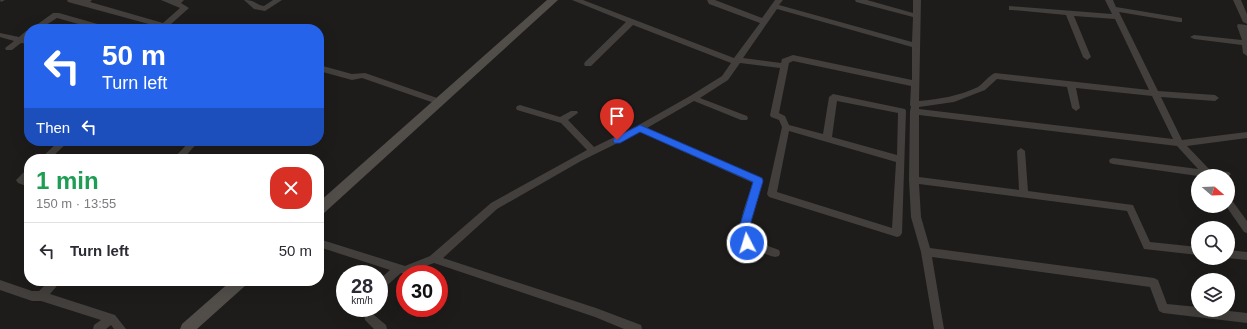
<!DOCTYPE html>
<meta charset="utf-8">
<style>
body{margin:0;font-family:Arial,sans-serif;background:#f2f2f3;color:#2b2b33;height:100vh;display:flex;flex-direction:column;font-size:15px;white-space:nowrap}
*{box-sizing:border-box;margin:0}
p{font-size:13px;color:#7c7c81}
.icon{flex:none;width:22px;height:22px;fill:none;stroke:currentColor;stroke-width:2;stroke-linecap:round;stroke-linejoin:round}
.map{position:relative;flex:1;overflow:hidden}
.details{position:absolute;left:24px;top:154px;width:300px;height:132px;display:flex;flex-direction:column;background:#fff;border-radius:16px;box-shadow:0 4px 16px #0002}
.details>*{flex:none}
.top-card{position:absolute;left:24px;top:24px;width:300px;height:122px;border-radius:16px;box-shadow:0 4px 16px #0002;background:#2563eb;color:#fff;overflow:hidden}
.needle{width:26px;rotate:109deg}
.controls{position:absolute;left:1191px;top:169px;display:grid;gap:8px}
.controls a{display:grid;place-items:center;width:44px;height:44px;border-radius:50%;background:#fff;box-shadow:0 4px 16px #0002;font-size:20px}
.speed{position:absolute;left:336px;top:265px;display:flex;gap:8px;font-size:20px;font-weight:700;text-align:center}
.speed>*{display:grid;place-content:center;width:52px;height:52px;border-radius:50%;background:#fff;box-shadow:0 4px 16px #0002;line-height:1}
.speed small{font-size:10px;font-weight:400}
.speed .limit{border:6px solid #d22;background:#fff;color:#111}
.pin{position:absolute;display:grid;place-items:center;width:34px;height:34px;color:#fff;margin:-41px -17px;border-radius:50% 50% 50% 0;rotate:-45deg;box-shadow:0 0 4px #0007}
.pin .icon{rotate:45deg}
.me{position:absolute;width:44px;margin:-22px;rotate:355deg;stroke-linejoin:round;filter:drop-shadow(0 0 3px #0008)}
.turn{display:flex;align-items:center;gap:14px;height:84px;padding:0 12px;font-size:18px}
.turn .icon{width:52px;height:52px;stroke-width:2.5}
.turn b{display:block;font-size:28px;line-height:34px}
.then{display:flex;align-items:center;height:38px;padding:0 12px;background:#0003;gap:8px;font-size:15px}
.round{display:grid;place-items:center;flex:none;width:42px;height:42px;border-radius:16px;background:#f2f2f3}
.overview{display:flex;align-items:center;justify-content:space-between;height:68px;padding:0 12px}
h1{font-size:24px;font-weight:700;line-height:30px;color:#1e9e55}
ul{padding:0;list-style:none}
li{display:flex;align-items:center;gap:12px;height:56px;padding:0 12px;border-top:1px solid #e1e1e2}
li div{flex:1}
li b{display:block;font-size:15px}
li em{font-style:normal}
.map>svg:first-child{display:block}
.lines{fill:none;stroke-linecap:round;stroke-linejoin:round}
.minor{fill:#423f3c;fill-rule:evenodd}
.secondary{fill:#514e4a;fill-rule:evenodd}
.route{fill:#2563eb;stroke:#184099}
</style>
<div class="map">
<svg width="1247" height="329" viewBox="0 0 1247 329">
<rect width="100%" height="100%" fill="#1d1c1b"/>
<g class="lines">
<path class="minor" d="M0,0H5L1,2Z
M67,0H92L90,2L163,23L180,8L161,0H184L181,3L189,8L170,25L179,27L180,29H167L68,2Z
M244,0C255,0 255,4 264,6L273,0H282L265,11L254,9Z
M572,0H583L734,58L760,23L709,4L707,0H715L762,18L775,0H783L779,5L912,42L913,17L856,2L855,0H867L913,13V0H921L919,101C940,99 959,96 978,87C984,83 988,76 995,73L1149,90L1115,19L1074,16L1091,57L1087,60L1083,57L1066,15L1012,10H1009V6L1112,14L1105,0H1113L1116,7L1182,18V22H1179L1119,12L1158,91L1215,95L1219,98L1215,101L1161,97L1182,140L1247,132V138L1187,146L1210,170L1229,172L1231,174L1229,176H1198L1113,164L1110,163L1109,161L1110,159L1113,158L1198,169L1177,146L919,115V177L1019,190L1017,151L1021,148L1025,151L1028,191L1133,205L1150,242L1198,247V255L1144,249L1127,211L919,184L921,217L930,248L1154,278L1158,280L1167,304L1198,307V310H1220L1247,313V323L1163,313L1159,311L1150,287L932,257L944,329H934L921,252L911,217L909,180L910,111L911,107L910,105L911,86L793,61L789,63L779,113L785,116L789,125L823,134L829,97L833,94L905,109L906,111L902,233L900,236L897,237L769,197L767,194L782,127L779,120L771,117L770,115L780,68L740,63L728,80L700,98L747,116L748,118L747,120H741L694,101L647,128L761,178L763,181L750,225L752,240L779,250L780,253L779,256L775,257L771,256L744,246C734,227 747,201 753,183L640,132L581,161L497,209L443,258L596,308L641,325L642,329H624L595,317L434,263L405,274L401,273L383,289L379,291V280L390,270L319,247V239L405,266L430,256L491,203L587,150L561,123L517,110L516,108L517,106L520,105L560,117L571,111H577L578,113L568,120L594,147L637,126L690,96L722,76L731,63L633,25L591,66H585L584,64L585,62L626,22ZM777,9L912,47V80L793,55L782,59L781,63L743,58ZM997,79L1067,87L1072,108L1076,111L1080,108L1076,88L1152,96L1173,139L919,109V107L954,102L985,90ZM837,101L898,113L897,155L832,137ZM789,131L896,162L892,228L777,192Z
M1233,0H1241L1247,14V24L1243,22Z
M53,13H59L108,27L109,29H96L57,18L40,29H31Z
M1238,24L1247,25V56L1243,53L1242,45L1194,39L1190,37L1194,35L1242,40L1237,26Z
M26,31H29V37L26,39L29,40V44L21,43L12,50H6L5,48L14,41L0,37V33L19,37Z
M319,65L352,74L365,73L443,100L444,102L440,105L362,78L352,80L319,71Z
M59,141H69L50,159H40Z
M190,141H199L183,159H173Z
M29,168V187L18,183L16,180L26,170Z
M1228,198L1231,199L1247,221V233L1244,232L1226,206H1228Z
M1228,250L1247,252V260L1227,258Z
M0,280L32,291H39L49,281H61L50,294L115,315L126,329H114L111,325L106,329H93L94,325L101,320L41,301H32L0,290Z
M363,308H373L374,315L386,325L387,329H374L365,320Z"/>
<path class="secondary" d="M547,0H558L323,214L319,215V202Z
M231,281H248L246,285L197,329H180L182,324Z"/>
</g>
<path class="route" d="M640,125L762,178L763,181L750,225L752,243L751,246L747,247L744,246L740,225L753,182L640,132L620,143H614L613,140L614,138Z"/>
</svg>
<div class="controls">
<a><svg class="needle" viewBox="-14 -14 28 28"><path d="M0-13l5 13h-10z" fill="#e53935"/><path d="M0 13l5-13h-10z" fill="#7c7c81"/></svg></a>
<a><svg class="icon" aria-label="search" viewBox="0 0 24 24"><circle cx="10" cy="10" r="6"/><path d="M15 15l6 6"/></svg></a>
<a><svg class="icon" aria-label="layers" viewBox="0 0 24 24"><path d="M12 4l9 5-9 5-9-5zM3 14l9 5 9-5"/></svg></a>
</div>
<div class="speed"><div>28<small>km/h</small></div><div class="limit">30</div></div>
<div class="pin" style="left:617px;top:140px;background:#d93025"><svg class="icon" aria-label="arrive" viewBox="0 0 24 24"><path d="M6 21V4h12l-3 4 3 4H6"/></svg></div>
<svg class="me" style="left:747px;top:243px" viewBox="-20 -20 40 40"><circle r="17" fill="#2563eb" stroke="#fff" stroke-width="3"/><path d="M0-11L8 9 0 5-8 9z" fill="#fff"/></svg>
<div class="top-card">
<div class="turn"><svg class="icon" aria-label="left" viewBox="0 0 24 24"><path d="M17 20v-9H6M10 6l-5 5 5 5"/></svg><div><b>50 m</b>Turn left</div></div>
<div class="then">Then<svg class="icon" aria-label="left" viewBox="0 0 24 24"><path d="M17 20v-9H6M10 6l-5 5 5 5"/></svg></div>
</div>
<section class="details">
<div class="overview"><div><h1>1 min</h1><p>150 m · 13:55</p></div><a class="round" style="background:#d93025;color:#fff"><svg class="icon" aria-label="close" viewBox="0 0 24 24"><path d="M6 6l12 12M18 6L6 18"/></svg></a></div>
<ul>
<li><svg class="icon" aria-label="left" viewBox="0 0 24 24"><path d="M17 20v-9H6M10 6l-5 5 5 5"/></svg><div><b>Turn left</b></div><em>50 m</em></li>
</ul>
</section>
</div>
